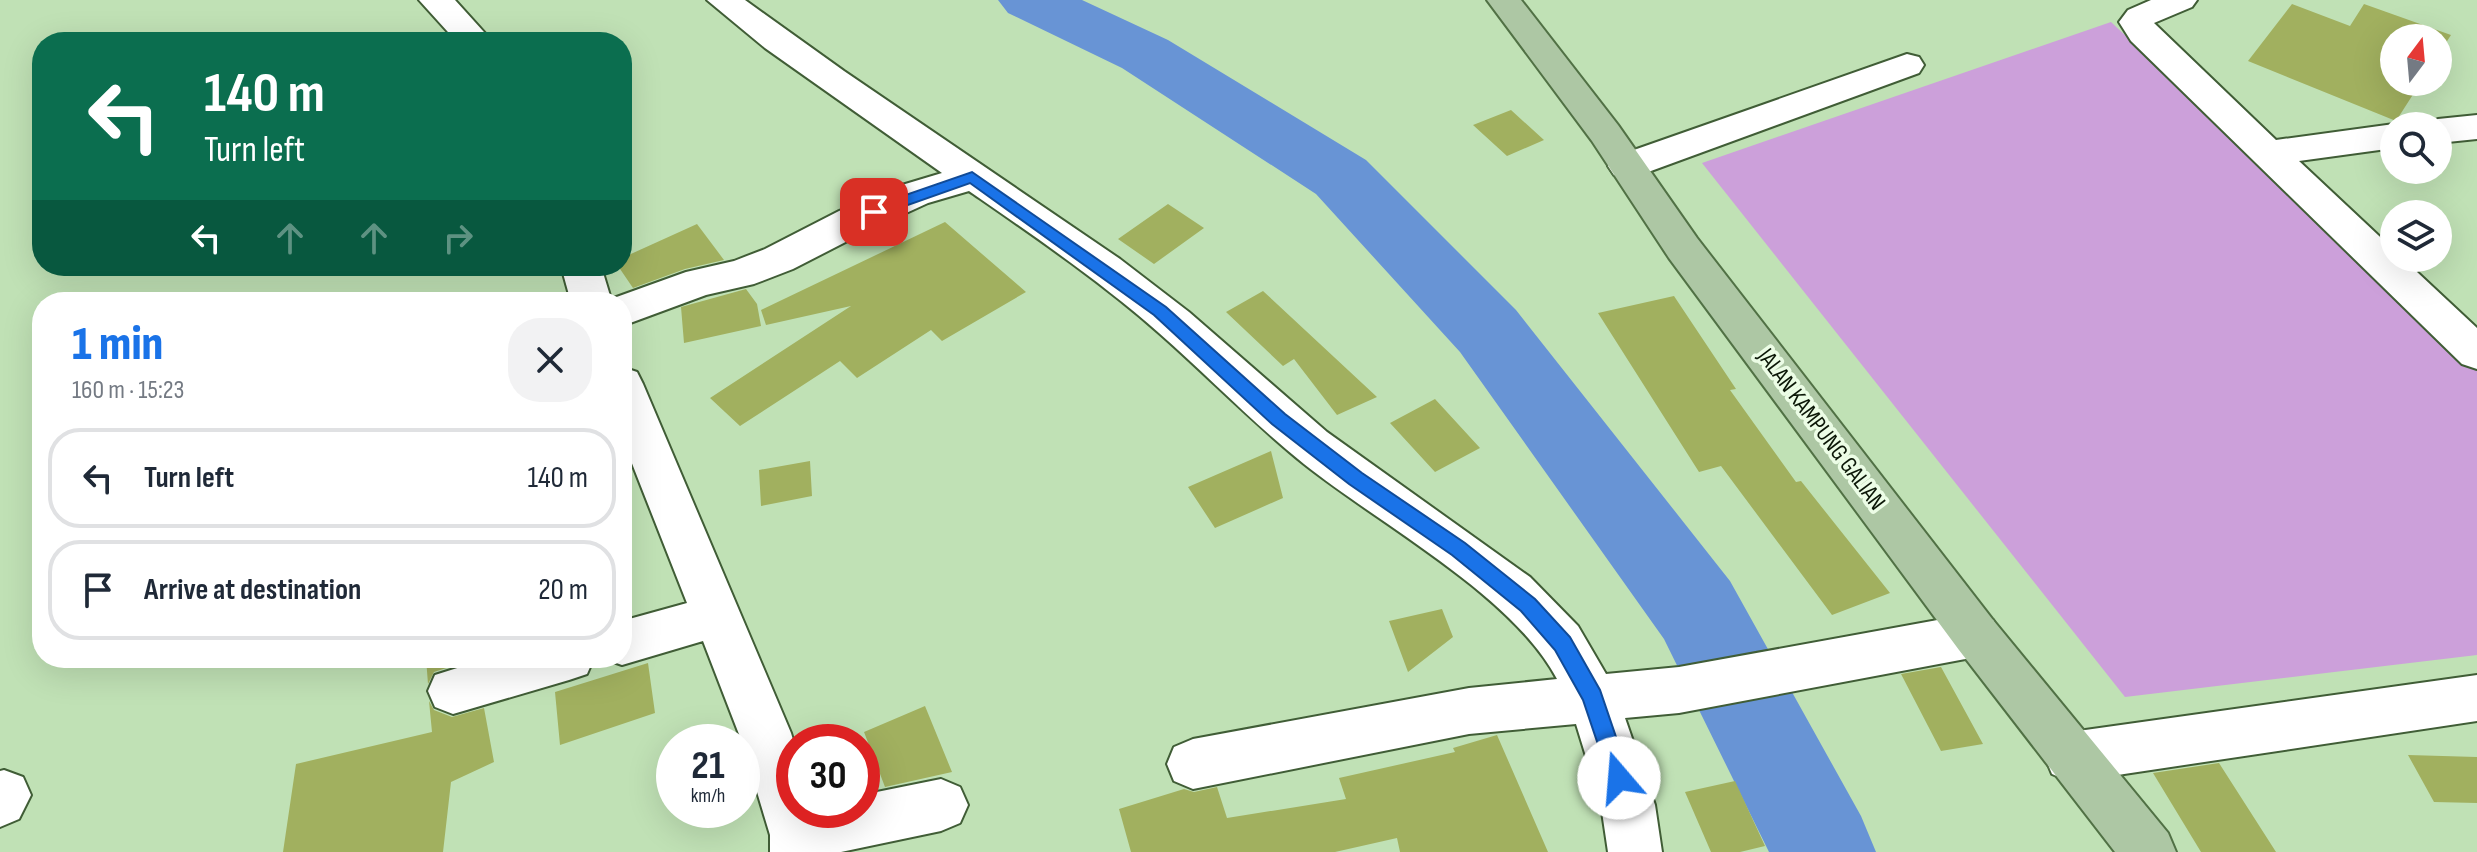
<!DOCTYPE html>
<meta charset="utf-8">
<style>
body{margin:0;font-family:"Sofia Sans Condensed",sans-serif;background:#f2f2f3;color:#1f2937;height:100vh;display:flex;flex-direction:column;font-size:30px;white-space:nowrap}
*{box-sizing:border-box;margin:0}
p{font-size:26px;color:#747a83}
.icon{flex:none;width:44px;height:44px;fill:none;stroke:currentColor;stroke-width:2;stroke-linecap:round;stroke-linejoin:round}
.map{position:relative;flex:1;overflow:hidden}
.drawer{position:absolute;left:32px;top:292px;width:600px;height:376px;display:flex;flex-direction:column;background:#fff;border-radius:32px;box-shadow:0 8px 32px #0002}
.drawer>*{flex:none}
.hud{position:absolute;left:32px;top:32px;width:600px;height:244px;border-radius:32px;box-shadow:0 8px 32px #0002;background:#0b6e4f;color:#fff;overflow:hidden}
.needle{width:52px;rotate:16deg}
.tools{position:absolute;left:2380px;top:24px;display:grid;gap:16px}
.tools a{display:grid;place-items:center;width:72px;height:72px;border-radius:50%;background:#fff;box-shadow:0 8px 32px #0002;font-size:40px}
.speed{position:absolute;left:656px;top:724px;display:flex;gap:16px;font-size:40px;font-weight:700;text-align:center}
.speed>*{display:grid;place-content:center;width:104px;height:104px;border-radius:50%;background:#fff;box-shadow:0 8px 32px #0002;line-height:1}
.speed small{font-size:20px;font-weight:400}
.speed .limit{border:12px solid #d22;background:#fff;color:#111}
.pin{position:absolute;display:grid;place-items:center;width:68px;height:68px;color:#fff;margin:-34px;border-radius:16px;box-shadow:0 4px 12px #0006}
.me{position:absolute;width:88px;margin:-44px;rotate:342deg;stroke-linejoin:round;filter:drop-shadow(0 0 6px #0008)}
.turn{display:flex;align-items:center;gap:28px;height:168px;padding:0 40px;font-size:36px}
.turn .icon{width:104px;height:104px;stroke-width:2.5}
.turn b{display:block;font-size:56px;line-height:68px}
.lanes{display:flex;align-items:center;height:76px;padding:0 40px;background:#0003;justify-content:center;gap:40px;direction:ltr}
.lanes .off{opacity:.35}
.round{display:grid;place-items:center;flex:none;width:84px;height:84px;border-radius:32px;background:#f2f2f3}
.head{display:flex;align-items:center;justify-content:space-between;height:136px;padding:0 40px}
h1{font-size:48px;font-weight:800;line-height:60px;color:#1a73e8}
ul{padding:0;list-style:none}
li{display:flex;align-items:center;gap:24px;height:100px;margin:0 16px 12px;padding:0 24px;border:4px solid #e0e1e3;border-radius:32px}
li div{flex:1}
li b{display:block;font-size:30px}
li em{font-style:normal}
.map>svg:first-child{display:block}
.green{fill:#cca0da}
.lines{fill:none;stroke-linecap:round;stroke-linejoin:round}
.river{fill:#6894d5;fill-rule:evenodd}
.building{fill:#a1b05f}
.minor-casing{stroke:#405d36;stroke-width:4}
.major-casing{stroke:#517145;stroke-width:4}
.minor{fill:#fff;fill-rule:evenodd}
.major{fill:#adc7a4;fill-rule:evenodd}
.route{fill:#1a73e8;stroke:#114b97;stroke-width:2}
.labels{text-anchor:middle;stroke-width:7;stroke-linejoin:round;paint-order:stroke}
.street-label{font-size:24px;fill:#0b1707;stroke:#ecfde6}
</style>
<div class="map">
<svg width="2477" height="852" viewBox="0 0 2477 852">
<rect width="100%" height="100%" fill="#c0e1b5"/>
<path class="green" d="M2111,22L2477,367V655L2125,697L1702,163Z"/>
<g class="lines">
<path class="river" d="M998,0H1082L1168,40L1366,160L1516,310L1730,581L1861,816L1876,852H1769L1664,639L1460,352L1316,194L1122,68L1008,13Z"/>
</g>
<path class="building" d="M2292,4L2350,26L2364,4L2451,35L2438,55V38H2394V82H2421L2396,121L2248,61Z
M1511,110L1544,140L1507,156L1473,125Z
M1168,204L1204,228L1154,264L1118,239Z
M945,222L1026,292L942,341L931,330L857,378L840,361L740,426L710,398L851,306L766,325L761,310Z
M697,224L724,260L685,269L633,288L618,266H622V258Z
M746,289L757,304L761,326L684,343L681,307Z
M1263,291L1377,397L1337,415L1294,359L1283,366L1226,312Z
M1674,296L1736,389L1730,390L1796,482L1801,481L1890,593L1832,615L1721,466L1699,472L1598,313Z
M1435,399L1480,448L1435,472L1390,423Z
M1271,451L1283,498L1215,528L1188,487Z
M810,461L812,496L761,506L759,470Z
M1442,609L1453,637L1408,672L1389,621Z
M426,658H474V659L434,672L428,684Z
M648,663L655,713L560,745L555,692Z
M1941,667L1983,744L1941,751L1901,674Z
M429,701L434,710L452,717L484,708L494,762L451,782L443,852H283L296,764L432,732Z
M925,706L952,772L885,787L864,732Z
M1497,735L1548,852H1400L1397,838L1335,852H1131L1119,809L1184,789L1194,792L1217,787L1227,818L1346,799L1339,778L1455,752L1453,748Z
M2408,755L2477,757V803L2434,802Z
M2219,763L2276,852H2201L2153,773Z
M1735,781L1765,846L1740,852H1711L1685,792Z"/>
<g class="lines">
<g class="minor-casing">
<path id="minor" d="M419,0H455L493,42H457Z
M707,0H745L844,71L1120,259L1189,312L1327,432L1530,577L1578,626L1606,674L1679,667L1976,613L1993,620L2001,635L1993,650L1976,657L1679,713L1625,718L1655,805L1662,852H1608L1601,805L1576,724L1469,734L1193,789L1174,781L1167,764L1174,747L1193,739L1469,688L1557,679C1513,595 1379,524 1304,464C1253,423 1208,376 1159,333C1100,281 1034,236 969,191L928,203L867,231L793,269L754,284L706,295L622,326V302H571L561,266H601L611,299L686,272L734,261L765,249L839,211L902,185L942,173L765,48Z
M2151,0H2197L2192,7L2154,23L2276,140L2394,124L2401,126H2394V148L2299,161L2394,250V258H2402L2477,328V369L2462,364L2131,41L2119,22L2128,10Z
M1907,54L1919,57L1924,65L1919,73L1640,175L1627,179L1614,175L1608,166L1614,157Z
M2477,115V139L2438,143V126H2423L2438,119Z
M622,367L637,372L643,384L791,733L794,743V810H862V795L941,779L960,787L968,805L960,823L941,831L841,852H770V835L742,742L703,641L622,665L605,659L622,658V621L687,603L622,438Z
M489,658H594L587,674L569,680L453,714L435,707L428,691L435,675Z
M2477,675V721L2071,782L2052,774L2045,757L2052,740L2071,732Z
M4,770L23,777L31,795L19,819L0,827V771Z"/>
</g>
<g class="major-casing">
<path id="major" d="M1487,0H1521L1618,125L1697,238L1993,620L2168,833L2176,852H2115L1959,650L1669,258L1592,141Z"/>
</g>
<use href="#minor" class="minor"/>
<use href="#major" class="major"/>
</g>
<path class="route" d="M972,172L1166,307L1285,414L1362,473L1465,543L1535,599L1570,637L1600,690L1630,778L1627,786L1619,789L1612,786L1583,700L1555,650L1521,611L1452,555L1349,484L1272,424L1154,315L970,183L874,217L866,212L868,208Z"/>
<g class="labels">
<g class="street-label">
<text transform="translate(1822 429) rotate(53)" y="8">JALAN KAMPUNG GALIAN</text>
</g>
</g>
</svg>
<div class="tools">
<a><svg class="needle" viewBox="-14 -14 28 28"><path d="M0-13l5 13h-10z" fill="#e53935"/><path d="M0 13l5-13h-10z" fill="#747a83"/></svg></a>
<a><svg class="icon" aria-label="search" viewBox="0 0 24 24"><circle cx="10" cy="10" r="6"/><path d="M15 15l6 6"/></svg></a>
<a><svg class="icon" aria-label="layers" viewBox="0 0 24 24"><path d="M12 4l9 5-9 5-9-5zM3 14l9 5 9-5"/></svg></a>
</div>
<div class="speed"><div>21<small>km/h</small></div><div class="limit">30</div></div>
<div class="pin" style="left:874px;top:212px;background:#d93025"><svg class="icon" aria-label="arrive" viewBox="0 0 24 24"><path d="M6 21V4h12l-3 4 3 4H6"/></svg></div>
<svg class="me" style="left:1619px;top:778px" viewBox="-20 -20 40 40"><circle r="19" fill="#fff"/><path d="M0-13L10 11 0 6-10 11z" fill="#1a73e8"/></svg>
<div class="hud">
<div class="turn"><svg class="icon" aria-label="left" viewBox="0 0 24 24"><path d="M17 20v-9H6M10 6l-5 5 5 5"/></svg><div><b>140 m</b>Turn left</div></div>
<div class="lanes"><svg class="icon" aria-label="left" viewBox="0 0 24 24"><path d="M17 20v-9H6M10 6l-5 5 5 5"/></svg><svg class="icon off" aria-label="ahead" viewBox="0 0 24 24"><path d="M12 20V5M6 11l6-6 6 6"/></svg><svg class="icon off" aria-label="ahead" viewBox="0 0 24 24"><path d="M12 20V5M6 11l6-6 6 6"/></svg><svg class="icon off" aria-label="right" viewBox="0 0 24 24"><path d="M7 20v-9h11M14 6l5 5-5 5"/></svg></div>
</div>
<section class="drawer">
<div class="head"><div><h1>1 min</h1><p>160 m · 15:23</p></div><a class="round"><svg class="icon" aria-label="close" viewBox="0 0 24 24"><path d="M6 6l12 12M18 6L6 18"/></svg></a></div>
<ul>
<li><svg class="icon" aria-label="left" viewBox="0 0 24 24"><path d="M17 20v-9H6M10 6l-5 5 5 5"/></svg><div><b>Turn left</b></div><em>140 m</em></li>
<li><svg class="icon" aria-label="arrive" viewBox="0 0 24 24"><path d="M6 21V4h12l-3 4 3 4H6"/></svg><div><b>Arrive at destination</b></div><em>20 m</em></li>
</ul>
</section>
</div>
